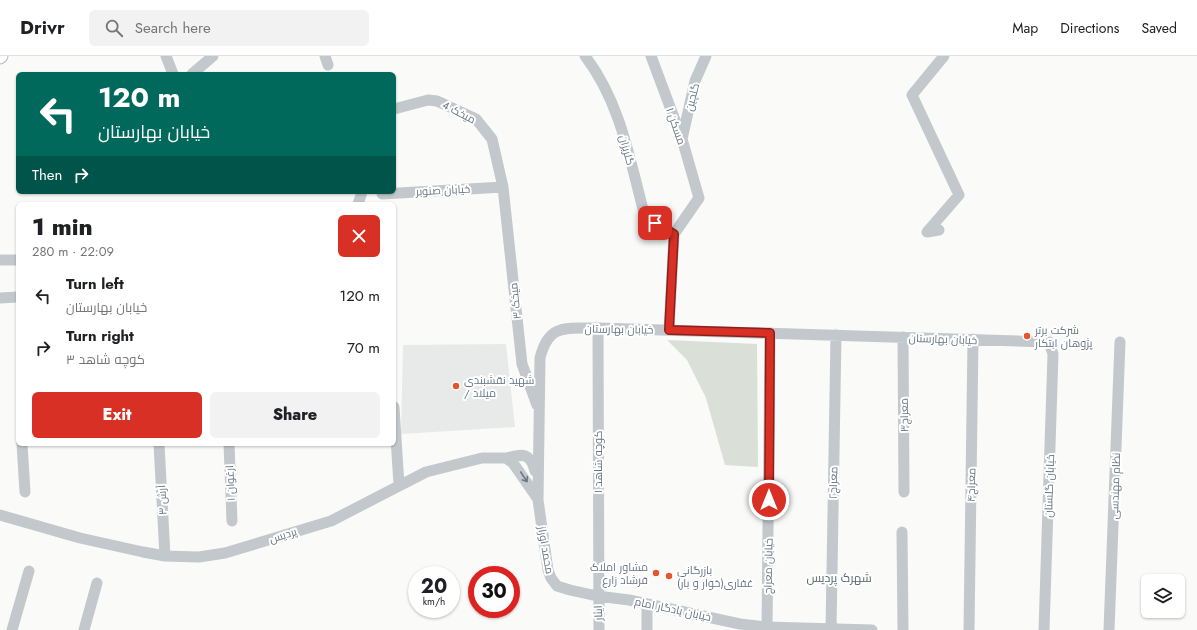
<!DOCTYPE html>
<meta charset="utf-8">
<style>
body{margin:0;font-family:Jost,Cairo,sans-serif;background:#f2f2f2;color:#202124;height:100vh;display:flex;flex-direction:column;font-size:15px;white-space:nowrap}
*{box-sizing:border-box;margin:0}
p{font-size:13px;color:#757577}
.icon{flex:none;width:22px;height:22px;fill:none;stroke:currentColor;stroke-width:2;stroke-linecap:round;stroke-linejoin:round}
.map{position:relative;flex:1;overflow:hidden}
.panel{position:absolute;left:16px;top:146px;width:380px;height:244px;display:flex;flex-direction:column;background:#fff;border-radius:6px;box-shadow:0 1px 3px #0004}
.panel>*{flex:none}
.top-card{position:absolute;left:16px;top:16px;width:380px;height:122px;border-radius:6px;box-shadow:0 1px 3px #0004;background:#00695c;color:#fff;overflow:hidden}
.fabs{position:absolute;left:1141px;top:518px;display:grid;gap:8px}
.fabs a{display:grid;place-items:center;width:44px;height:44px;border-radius:6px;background:#fff;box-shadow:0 1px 3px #0004;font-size:20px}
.speed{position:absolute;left:408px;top:510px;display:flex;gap:8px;font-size:20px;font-weight:700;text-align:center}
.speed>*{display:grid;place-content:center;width:52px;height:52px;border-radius:50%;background:#fff;box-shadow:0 1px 3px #0004;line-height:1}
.speed small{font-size:10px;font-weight:400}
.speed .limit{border:6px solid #d22;background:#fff;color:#111}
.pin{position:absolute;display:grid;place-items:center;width:34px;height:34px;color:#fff;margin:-17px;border-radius:8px;box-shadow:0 2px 6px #0006}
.me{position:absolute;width:44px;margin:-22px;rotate:0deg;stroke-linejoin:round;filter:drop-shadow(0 0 3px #0008)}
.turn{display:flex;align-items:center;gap:14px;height:84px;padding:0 16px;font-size:18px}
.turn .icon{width:52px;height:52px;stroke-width:2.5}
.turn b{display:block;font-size:28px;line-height:34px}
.then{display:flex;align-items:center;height:38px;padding:0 16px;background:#0003;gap:8px;font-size:15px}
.round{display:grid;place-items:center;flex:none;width:42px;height:42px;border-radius:6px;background:#f2f2f2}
.overview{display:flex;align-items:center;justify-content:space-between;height:68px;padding:0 16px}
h1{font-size:24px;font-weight:800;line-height:30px}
.button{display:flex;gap:8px;margin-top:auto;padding:8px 16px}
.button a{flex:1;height:46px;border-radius:6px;background:#d93025;color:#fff;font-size:16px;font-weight:800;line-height:46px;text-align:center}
.button a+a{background:#f2f2f2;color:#202124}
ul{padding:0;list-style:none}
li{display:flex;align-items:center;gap:12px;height:52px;padding:0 16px}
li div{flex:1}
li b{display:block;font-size:15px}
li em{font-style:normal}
header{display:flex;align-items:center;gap:24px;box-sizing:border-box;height:56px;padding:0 20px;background:#fff;border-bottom:1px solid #e0e0e0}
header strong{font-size:19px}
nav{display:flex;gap:22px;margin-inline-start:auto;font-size:14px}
.search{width:280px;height:36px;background:#f2f2f2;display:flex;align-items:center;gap:10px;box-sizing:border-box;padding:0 14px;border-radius:6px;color:#757577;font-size:15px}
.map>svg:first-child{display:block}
.built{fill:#e8e9e9}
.green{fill:#dadfd7}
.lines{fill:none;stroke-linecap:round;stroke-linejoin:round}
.major-casing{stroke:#b5babe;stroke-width:15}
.minor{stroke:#c3c8cc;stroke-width:11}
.major{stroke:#fff;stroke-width:13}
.oneway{stroke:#6a7a87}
.route-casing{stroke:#8d1f18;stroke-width:10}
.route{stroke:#d93025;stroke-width:7}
.poi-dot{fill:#e4572e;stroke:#fff;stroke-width:1.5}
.labels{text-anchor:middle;stroke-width:4;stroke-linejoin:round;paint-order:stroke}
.street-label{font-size:11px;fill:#657683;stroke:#fff}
.poi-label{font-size:11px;fill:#657683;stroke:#fff;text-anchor:start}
.neighbourhood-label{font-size:12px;fill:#57646e;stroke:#fff}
</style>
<header>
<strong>Drivr</strong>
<div class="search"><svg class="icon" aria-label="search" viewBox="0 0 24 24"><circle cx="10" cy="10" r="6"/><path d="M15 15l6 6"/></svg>Search here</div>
<nav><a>Map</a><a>Directions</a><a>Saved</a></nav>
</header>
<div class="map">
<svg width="1197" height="574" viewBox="0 0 1197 574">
<rect width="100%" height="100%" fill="#fafaf8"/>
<path class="built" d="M506,288L515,371L401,378L403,289Z"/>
<path class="green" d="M667,284L757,288L758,411L725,409L706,342L687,304Z"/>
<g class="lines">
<g class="major-casing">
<path id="major" d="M0,1L1,0"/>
</g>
<path class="minor" d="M166,0L173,18
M325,0L328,9
M585,0C621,47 630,105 645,161L674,178
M651,0L682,83L699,142L674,178
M192,18L213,0
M394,53L428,44L437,45L476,63L492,83L503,131L522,308L537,349
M682,83L695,25L706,0
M382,138L503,131
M358,148L362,136
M939,174L927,176L959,139L912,39L944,0
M0,204H18
M0,242L18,241
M598,272L599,574
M669,274L674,178
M903,281L904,436
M394,351L399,429
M22,388L25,436
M159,388L165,500
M229,388L232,465
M506,402C523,398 530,396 535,415
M0,459L80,482L143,496L165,500L199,501L225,497L331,465L426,416L482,402H506L513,407L538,443
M902,476L903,574
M647,548V574
M12,574L29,515
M84,574L97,527
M767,574L770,277
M831,574L836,279
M872,574L767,571L740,568L629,544L597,540L570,534L557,530L551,522L548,514L538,444L540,302C549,266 567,273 598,272L1049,286L1053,298L1044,574
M969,574L973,283
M1109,574L1120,286"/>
<use href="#major" class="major"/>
</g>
<defs><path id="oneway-shaft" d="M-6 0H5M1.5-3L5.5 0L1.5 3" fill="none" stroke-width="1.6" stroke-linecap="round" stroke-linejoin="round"/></defs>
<use class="oneway" href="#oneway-shaft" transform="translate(524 421) rotate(57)"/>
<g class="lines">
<g class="route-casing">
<path id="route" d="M655,167L674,178L669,274L770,277L769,444"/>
</g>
<use href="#route" class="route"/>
</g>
<g class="poi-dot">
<circle cx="1027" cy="280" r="4"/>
<circle cx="456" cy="330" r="4"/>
<circle cx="656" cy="517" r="4"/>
<circle cx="669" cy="520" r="4"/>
</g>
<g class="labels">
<g class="street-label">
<text transform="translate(692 41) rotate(-76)" y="4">گلچین</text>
<text transform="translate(459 56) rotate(28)" y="4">میخک 4</text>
<text transform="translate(676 70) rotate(71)" y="4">مسکن ۱</text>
<text transform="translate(627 94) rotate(75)" y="4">گلریزان</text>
<text transform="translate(443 134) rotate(-3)" y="4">خیابان صنوبر</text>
<text transform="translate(515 245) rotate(-96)" y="4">میخک ۳</text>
<text transform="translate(619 273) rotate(1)" y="4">خیابان بهارستان</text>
<text transform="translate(943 283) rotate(2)" y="4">خیابان بهارستان</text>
<text transform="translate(904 359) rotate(-91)" y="4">معراج۳</text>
<text transform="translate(598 406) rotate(-90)" y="4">کوچه شاهد ۱</text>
<text transform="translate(230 427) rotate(-93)" y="4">ارغوان ۱</text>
<text transform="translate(833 427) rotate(-89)" y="4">معراج۲</text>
<text transform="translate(971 429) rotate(-89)" y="4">معراج۴</text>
<text transform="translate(1049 430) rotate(-88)" y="4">خیابان گلستان</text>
<text transform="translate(1115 430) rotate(-88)" y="4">نظام مهندسی</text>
<text transform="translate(162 444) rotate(-93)" y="4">آرش ۳</text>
<text transform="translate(283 479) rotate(-17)" y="4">پردیس</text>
<text transform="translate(546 494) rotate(80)" y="4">محمد اوراز</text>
<text transform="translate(768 510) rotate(-89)" y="4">خیابان معراج</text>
<text transform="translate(673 553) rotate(12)" y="4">خیابان یادگار امام</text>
<text transform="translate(598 557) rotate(-92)" y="4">ایثار</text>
</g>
<g class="poi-label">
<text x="1035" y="278">شرکت برتر<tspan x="1035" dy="13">پژوهان ابتکار</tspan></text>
<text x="464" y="328">شهید نقشبندی<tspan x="464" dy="13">/ میلاد</tspan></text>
<text x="648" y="515" text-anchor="end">مشاور املاک<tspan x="648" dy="13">فرشاد زارع</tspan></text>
<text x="677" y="518">بازرگانی<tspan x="677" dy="13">غفاری(خوار و بار)</tspan></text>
</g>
<g class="neighbourhood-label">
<text x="839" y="526">شهرک پردیس</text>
</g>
</g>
</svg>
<div class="fabs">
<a><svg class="icon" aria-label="layers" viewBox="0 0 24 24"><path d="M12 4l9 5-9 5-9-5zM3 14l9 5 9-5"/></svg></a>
</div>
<div class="speed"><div>20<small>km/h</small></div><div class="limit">30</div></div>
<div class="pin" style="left:655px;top:167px;background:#d93025"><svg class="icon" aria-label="arrive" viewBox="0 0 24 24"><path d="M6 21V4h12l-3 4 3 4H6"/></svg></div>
<svg class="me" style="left:769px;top:444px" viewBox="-20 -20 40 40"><circle r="17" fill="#d93025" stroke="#fff" stroke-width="3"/><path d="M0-11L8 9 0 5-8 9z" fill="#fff"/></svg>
<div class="top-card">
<div class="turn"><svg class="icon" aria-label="left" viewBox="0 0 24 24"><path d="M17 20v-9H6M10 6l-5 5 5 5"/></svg><div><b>120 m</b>خیابان بهارستان</div></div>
<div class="then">Then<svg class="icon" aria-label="right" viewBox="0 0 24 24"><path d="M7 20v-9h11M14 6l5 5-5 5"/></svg></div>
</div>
<section class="panel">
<div class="overview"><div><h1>1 min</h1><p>280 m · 22:09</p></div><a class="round" style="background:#d93025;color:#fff"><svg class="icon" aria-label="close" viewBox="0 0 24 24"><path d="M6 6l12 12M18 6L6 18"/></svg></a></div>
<ul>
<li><svg class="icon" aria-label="left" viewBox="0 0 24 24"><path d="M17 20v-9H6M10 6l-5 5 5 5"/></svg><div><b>Turn left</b><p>خیابان بهارستان</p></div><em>120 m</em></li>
<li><svg class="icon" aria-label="right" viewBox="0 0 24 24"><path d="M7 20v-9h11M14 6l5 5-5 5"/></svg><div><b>Turn right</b><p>کوچه شاهد ۳</p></div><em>70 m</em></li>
</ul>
<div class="button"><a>Exit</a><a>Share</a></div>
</section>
</div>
